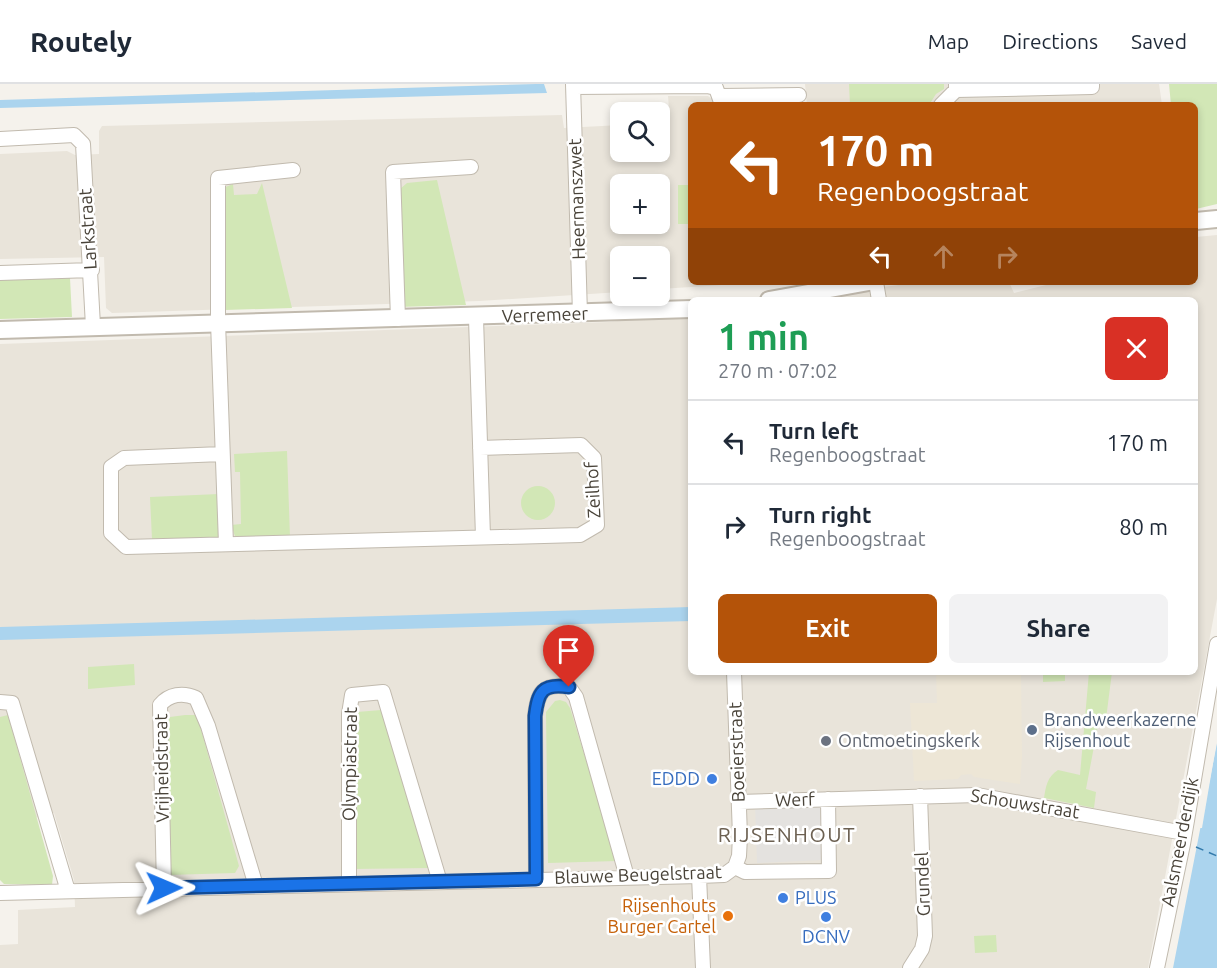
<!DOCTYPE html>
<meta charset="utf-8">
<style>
body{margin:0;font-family:Ubuntu,sans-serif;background:#f2f2f3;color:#1f2937;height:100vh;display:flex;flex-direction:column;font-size:22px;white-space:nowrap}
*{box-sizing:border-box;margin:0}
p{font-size:20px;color:#747a83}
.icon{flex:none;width:33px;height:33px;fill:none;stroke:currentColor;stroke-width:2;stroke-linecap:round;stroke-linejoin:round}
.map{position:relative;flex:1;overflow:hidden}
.sheet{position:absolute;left:688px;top:213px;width:510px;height:378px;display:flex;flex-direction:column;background:#fff;border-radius:9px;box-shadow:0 3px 9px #0003}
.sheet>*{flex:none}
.hud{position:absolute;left:688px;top:18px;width:510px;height:183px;border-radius:9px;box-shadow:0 3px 9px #0003;background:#b45309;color:#fff;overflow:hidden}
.buttons{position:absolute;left:610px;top:18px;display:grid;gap:12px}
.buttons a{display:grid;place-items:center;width:60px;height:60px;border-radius:9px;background:#fff;box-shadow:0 3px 9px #0003;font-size:30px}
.pin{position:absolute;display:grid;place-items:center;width:51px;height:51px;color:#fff;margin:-62px -26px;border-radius:50% 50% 50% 0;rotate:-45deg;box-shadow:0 0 6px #0007}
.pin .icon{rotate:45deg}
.me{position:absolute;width:66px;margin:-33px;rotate:89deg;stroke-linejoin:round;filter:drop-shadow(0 0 4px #0008)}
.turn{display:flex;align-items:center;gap:21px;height:126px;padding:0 30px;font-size:27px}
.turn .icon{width:78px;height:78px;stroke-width:2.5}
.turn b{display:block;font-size:42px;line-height:51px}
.lanes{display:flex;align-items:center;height:57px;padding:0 30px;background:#0003;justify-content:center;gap:30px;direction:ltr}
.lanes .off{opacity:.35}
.round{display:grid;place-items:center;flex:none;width:63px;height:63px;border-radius:9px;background:#f2f2f3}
.headline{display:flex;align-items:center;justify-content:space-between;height:102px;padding:0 30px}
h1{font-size:36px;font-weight:700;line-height:45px;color:#1e9e55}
.button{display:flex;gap:12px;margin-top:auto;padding:12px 30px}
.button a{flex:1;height:69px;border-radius:9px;background:#b45309;color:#fff;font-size:24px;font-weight:700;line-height:69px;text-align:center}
.button a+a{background:#f2f2f3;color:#1f2937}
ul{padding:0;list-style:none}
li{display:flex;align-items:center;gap:18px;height:84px;padding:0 30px;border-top:2px solid #e0e1e3}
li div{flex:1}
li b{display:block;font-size:22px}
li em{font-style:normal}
header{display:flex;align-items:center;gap:36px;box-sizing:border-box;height:84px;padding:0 30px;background:#fff;border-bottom:2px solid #e0e1e3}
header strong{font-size:28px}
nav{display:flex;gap:33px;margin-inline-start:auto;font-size:21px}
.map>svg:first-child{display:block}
.residential{fill:#e9e4da;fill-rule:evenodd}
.education{fill:#ede6d6}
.green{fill:#d2e7b6}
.parking{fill:#e4e2df}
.water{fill:#abd4ee}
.pier{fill:#f5f2ec}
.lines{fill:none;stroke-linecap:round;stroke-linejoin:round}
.ferry{stroke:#337aab;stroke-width:1.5;stroke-dasharray:8 6;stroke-linecap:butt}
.minor-casing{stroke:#c1baae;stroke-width:16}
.tertiary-casing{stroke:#c1baae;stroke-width:20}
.minor{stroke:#fff;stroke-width:14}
.tertiary{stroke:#fff;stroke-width:16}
.route-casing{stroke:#114b97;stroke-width:15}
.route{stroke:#1a73e8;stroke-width:10}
.service-dot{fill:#5c6f8a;stroke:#fff;stroke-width:2}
.worship-dot{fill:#6b7280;stroke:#fff;stroke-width:2}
.shop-dot{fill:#3f7fe0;stroke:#fff;stroke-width:2}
.food-dot{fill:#e8710a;stroke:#fff;stroke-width:2}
.labels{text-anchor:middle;stroke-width:5;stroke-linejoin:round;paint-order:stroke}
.street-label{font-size:18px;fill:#494339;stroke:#fff}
.service-label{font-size:18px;fill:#4e5e75;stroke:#fff;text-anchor:start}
.worship-label{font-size:18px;fill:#5b616d;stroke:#fff;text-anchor:start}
.shop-label{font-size:18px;fill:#366cbe;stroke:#fff;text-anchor:end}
.food-label{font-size:18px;fill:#c56008;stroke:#fff;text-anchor:end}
.quarter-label{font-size:21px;letter-spacing:1.5px;fill:#6c6051;stroke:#fff}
</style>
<header>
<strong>Routely</strong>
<nav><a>Map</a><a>Directions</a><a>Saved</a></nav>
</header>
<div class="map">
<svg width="1217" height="884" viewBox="0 0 1217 884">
<rect width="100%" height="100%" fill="#f5f2ec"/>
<path class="residential" d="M805,0H1159L1162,21H807Z
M668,12H708L714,16V21H692V198H769L660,205V172H621V208L479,217L112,229L106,224L104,173L0,175V70L67,67L75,71L99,70V47L102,42L562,31L564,44L621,41V68H660V39L670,38ZM621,100H660V140H621Z
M1217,151V515L1148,884H0V861L18,860V826L75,823L74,796L54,729L0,743V260L609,238L691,228L692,588H1196V216H782L922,198H1009L1014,209L1058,198H1196V153Z"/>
<path class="education" d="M936,588H1021L1022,673L1020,700L974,693L971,690L961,691L958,695L914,697L910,619H937Z"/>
<path class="green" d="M849,0H944V5L936,10L929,21H850Z
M1169,0H1217V120L1196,125V21H1171Z
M437,96L466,221L397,223L400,105L407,99Z
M262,99L292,224L225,226L223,104L233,100L234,111L257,110Z
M678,101H691V140H678Z
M70,194L72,233L0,235V196Z
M287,367L290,453L240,454L235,452L231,441L241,440L240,388H235L234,370Z
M521 419a17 17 0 1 1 34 0a17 17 0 1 1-34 0Z
M219,410L220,454L152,455L150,413Z
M134,580L135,601L88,605V583Z
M1043,588H1065V597L1043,598Z
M1089,588H1112L1106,635L1099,636L1086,705L1096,708L1094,724L1044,714C1046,702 1047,693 1058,686L1080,691Z
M560,616L566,618L570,624L617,777L548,779L546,628L555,617Z
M381,626L406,699L429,784L354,785L353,634L357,628Z
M8,631L53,792L52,801L4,800L0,796V633Z
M185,631H195L199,638L239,782L235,789L169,791L166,638L170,633Z
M996,851L997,868L975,869L974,852Z"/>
<path class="parking" d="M822,717L824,776L757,779L755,719Z"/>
<path class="water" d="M536,0H544L547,9L0,24V16Z
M691,523V537L0,556V543Z
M1217,659V884H1173Z"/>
<path class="pier" d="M1217,656L1202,744H1199L1214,658Z"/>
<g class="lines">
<path class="ferry" d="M1196,763L1217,772"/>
<g class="minor-casing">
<path id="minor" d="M573,0L580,230
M573,3L707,2L716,4L722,21
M956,6L1092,3V0
M721,12L799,11
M941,21L956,6V0
M0,55L74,51L83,60L93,242
M0,189L92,186
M876,198L879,216
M476,234L483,453
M398,235L393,88L471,83
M222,370L124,374L111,383V449L126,463L580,451L597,441L594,374L581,361L480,364
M226,460L218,238V94L293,86
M734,588L740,752L739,772L735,783
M0,618L12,619L68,807
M739,718L977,711L1184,749
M735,783L745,788L829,787L828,715
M699,792L703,884
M536,795L535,632C538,608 542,599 569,603L576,613L627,793
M349,800V630L352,611L383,608L440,798
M164,804L160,621C169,610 183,608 196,614L208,642L256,802
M0,809L699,792L724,791L735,783
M910,884L922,865L925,852L920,712
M1157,884L1183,760L1217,560"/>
</g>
<g class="tertiary-casing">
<path id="tertiary" d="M1196,137L1217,135
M769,216L869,198
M0,246L692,225"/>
</g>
<use href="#minor" class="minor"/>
<use href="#tertiary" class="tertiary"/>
</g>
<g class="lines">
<g class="route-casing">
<path id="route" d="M164,804L536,795L535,632C538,608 542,599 569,603"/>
</g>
<use href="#route" class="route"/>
</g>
<circle class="service-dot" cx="1032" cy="646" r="6"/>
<circle class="worship-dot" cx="826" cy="657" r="6"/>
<g class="shop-dot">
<circle cx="712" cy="695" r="6"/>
<circle cx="783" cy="814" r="6"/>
<circle cx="826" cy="833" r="6"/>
</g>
<circle class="food-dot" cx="728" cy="832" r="6"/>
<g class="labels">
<g class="street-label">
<text transform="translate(577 115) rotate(-92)" y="6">Heermanszwet</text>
<text transform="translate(88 145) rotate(-94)" y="6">Larkstraat</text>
<text transform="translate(545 231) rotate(-2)" y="6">Verremeer</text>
<text transform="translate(593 406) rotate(-93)" y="6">Zeilhof</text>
<text transform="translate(737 668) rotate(-92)" y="6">Boeierstraat</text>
<text transform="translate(350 680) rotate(-89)" y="6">Olympiastraat</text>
<text transform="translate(162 684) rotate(-91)" y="6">Vrijheidstraat</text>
<text transform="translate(795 716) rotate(-2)" y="6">Werf</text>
<text transform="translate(1025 720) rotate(9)" y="6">Schouwstraat</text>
<text transform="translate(1180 758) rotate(-79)" y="6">Aalsmeerderdijk</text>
<text transform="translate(638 791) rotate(-2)" y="6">Blauwe Beugelstraat</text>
<text transform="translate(923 800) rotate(-92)" y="6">Grundel</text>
</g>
<g class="service-label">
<text x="1044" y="642">Brandweerkazerne<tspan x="1044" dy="21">Rijsenhout</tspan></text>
</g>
<g class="worship-label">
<text x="838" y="663">Ontmoetingskerk</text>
</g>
<g class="shop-label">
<text x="700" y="701">EDDD</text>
<text x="795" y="820" text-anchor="start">PLUS</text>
<text x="826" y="859" text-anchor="middle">DCNV</text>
</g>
<g class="food-label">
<text x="716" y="828">Rijsenhouts<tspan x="716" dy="21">Burger Cartel</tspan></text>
</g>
<g class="quarter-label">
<text x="787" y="758">RIJSENHOUT</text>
</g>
</g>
</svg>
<div class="buttons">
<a><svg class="icon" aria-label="search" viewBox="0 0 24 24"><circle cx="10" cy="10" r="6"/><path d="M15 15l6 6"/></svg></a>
<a>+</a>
<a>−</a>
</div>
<div class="pin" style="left:569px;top:603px;background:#d93025"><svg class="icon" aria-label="arrive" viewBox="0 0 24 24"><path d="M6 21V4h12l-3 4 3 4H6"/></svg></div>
<svg class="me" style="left:164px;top:804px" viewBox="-20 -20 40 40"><path d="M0-17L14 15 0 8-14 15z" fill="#1a73e8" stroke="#fff" stroke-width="4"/></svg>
<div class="hud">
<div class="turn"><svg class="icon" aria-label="left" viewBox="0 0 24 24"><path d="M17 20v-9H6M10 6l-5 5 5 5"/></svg><div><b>170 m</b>Regenboogstraat</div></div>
<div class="lanes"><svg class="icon" aria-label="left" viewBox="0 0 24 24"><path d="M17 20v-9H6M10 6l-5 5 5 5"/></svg><svg class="icon off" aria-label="ahead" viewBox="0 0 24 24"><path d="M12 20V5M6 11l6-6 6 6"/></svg><svg class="icon off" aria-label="right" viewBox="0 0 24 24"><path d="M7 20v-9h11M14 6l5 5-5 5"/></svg></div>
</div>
<section class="sheet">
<div class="headline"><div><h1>1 min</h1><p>270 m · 07:02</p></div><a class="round" style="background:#d93025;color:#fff"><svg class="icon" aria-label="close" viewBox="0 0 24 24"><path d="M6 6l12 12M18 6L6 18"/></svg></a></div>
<ul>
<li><svg class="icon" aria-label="left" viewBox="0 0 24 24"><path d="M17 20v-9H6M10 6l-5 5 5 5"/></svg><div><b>Turn left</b><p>Regenboogstraat</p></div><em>170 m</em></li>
<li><svg class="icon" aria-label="right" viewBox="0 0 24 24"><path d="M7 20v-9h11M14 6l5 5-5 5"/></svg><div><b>Turn right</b><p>Regenboogstraat</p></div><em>80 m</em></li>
</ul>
<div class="button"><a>Exit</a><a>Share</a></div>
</section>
</div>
